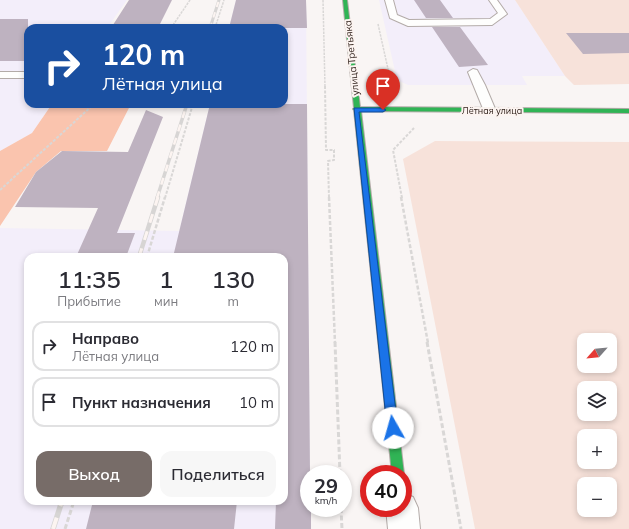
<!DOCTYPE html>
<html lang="ru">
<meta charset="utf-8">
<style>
body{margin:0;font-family:Mulish,sans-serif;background:#f7f7f7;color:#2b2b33;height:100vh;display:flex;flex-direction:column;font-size:15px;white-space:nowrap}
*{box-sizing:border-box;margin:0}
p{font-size:13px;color:#7c7c81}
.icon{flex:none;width:22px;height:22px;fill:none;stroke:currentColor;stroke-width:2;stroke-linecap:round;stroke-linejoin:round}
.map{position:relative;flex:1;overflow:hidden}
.panel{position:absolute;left:24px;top:253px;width:264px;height:252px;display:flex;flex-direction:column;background:#fff;border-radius:12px;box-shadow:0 2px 6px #0003}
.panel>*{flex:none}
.guide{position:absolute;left:24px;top:24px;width:264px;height:84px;border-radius:12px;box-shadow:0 2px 6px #0003;background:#1a4fa0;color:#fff;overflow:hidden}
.needle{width:26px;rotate:243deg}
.tools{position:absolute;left:577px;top:333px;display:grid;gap:8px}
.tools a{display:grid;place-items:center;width:40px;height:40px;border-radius:8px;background:#fff;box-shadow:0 2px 6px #0003;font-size:20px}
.speed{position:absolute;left:300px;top:465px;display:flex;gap:8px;font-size:20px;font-weight:700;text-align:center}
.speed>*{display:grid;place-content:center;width:52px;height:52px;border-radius:50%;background:#fff;box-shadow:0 2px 6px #0003;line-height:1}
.speed small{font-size:10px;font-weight:400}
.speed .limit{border:6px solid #d22;background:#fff;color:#111}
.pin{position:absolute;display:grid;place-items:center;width:34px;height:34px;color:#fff;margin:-41px -17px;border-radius:50% 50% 50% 0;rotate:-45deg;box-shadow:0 0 4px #0007}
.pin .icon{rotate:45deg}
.me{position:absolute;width:44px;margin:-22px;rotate:353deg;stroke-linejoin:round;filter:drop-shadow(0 0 3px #0008)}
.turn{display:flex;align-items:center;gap:14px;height:84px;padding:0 12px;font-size:18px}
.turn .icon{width:52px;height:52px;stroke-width:2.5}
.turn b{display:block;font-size:28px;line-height:34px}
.eta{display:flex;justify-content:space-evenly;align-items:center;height:68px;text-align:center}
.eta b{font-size:24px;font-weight:600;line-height:28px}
.primary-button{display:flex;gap:8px;margin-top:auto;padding:8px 12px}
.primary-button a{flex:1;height:46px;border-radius:12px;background:#776c68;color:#fff;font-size:16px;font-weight:600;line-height:46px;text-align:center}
.primary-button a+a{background:#f7f7f7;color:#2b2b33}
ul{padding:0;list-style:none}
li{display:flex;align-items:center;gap:12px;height:50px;margin:0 8px 6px;padding:0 4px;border:2px solid #e1e1e2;border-radius:12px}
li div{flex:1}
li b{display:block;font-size:15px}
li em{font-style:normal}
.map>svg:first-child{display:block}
.industrial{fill:#f3eefa;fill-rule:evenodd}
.green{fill:#f7e2da;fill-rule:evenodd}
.forest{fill:#fac4ae}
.building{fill:#beb2c0}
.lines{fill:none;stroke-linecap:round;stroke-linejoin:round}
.lane-casing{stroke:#b3aba8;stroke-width:2}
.street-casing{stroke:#b3aba8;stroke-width:2}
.fast-casing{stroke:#b3aba8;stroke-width:2}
.path-far3{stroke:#d9d7d6;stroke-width:1.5;stroke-dasharray:2.5 1;stroke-linecap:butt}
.path-far2{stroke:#d9d7d6;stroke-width:2;stroke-dasharray:3 1.5;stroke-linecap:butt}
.path-far1{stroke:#d9d7d6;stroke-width:2.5;stroke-dasharray:4 2;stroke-linecap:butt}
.path{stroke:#d9d7d6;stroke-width:3;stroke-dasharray:5 2.5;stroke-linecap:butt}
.lane{fill:#fefefd;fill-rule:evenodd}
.street{fill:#fefefd;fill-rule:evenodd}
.fast{fill:#30b455;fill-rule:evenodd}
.rail-far3-casing{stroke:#d7d5d4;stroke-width:3}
.rail-far2-casing{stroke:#d7d5d4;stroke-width:3.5}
.rail-far1-casing{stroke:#d7d5d4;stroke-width:4.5}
.rail-casing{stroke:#d7d5d4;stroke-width:5.5}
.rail-far3{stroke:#fcf4f1;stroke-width:2;stroke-dasharray:5.5;stroke-linecap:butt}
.rail-far2{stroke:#fcf4f1;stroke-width:2.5;stroke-dasharray:7;stroke-linecap:butt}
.rail-far1{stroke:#fcf4f1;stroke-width:3;stroke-dasharray:9;stroke-linecap:butt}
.rail{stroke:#fcf4f1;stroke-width:4;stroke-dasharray:12;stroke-linecap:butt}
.route{fill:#1a73e8;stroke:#114b97}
.labels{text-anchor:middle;stroke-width:4;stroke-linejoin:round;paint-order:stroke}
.far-street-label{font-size:9px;fill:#31221c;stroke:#fcf4f1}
.street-label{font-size:10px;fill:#31221c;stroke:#fcf4f1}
</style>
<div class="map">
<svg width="629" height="529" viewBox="0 0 629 529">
<rect width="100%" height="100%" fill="#f9f5f4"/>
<path class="industrial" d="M0,0H127L107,28H28V104H52L32,133L0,151Z
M236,0H306L310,474L309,508L311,529H0V228L179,231L210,104H284V28H229ZM28,257H284V501H28Z
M379,0H515L565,76H522L527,85H408L397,80Z"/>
<path class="green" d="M515,0H629V84L574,85L565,76Z
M435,141L629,142V529H475L403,159ZM584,340H610V366H584ZM584,388H610V414H584ZM584,436H610V462H584ZM584,484H610V510H584Z"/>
<path class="forest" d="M52,104H131L107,151H61L36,172L0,226V151L32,133Z"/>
<path class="building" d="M129,0H172L158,28H111Z
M236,0H306L307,28H229Z
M414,0H440L453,18H426Z
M0,19H28V61H0Z
M432,27H460L488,65L459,67Z
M566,33H629V53L583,54Z
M210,104H307L310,474L309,508H311V529H275L276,501H284V257H173Z
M146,110L163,117L117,233H135L126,257H76L98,208L15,207L36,172L62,151L128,152Z
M93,501H237L234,529H86Z"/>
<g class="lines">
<g class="lane-casing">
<path id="lane" d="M385,0H393L397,15L409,20L490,19L498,13L489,0H497L507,14L492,25L408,26L390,18Z
M473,69L477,70L485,85L496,111L494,113L490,114L484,111L468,72Z
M0,72H28V78H0Z"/>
</g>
<g class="street-casing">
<path id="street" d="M403,493L413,497L418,508L420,529H388L386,508H403Z"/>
</g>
<g class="fast-casing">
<path id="fast" d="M343,0H347L360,107L629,109V113L361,111L404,474L403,477V474H392L354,110L353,109L354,108Z"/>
</g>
<path class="path-far3" d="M323,0L325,87
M378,24L392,87
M171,28L190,0
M215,28L224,0"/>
<path class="path-far2" d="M325,86L326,150H334V160L328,161L329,198
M391,86L392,89
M0,190L94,104
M165,198L193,104
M402,198L393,150L414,128"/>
<path class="path-far1" d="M329,197L335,343
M401,197L428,343
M147,257L165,197"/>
<path class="path" d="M335,342L340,474
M427,342L461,529
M341,508L342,529
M65,529L74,501"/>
<use href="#lane" class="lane"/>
<use href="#street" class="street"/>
<use href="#fast" class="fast"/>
<g class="rail-far3-casing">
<path id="rail-far3" d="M210,28L219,0"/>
</g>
<g class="rail-far2-casing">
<path id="rail-far2" d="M157,198L187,104"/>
</g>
<g class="rail-far1-casing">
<path id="rail-far1" d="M139,257L158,197"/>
</g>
<g class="rail-casing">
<path id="rail" d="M53,529L62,501"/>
</g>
<use href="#rail-far3" class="rail-far3"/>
<use href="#rail-far2" class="rail-far2"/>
<use href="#rail-far1" class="rail-far1"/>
<use href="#rail" class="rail"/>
</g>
<path class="route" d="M354,108H383L386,110L383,112H359L398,428L397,432L393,434L388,432L387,428Z"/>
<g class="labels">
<g class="far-street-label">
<text x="492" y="114">Лётная улица</text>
</g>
<g class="street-label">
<text transform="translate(351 58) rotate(-96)" y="4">улица Третьяка</text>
</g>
</g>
</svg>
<div class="tools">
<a><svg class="needle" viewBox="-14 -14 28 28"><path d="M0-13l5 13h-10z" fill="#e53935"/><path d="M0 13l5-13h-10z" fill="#7c7c81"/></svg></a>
<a><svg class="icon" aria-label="layers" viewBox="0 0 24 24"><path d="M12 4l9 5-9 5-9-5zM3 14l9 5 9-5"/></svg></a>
<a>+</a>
<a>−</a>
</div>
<div class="speed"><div>29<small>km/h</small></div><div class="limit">40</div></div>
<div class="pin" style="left:383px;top:110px;background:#d93025"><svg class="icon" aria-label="arrive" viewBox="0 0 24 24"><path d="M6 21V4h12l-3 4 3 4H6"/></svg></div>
<svg class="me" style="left:393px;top:428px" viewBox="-20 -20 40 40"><circle r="19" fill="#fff"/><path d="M0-13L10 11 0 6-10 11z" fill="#1a73e8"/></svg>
<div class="guide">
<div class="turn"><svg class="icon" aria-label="right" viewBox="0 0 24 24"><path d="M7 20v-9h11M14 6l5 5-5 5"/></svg><div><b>120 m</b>Лётная улица</div></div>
</div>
<section class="panel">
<div class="eta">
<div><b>11:35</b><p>Прибытие</p></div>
<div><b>1</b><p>мин</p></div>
<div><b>130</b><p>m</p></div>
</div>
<ul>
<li><svg class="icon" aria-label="right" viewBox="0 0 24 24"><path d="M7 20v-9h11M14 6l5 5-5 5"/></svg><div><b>Направо</b><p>Лётная улица</p></div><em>120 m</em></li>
<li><svg class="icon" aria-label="arrive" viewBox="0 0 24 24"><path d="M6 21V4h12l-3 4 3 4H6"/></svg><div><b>Пункт назначения</b></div><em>10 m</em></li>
</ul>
<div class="primary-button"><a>Выход</a><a>Поделиться</a></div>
</section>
</div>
